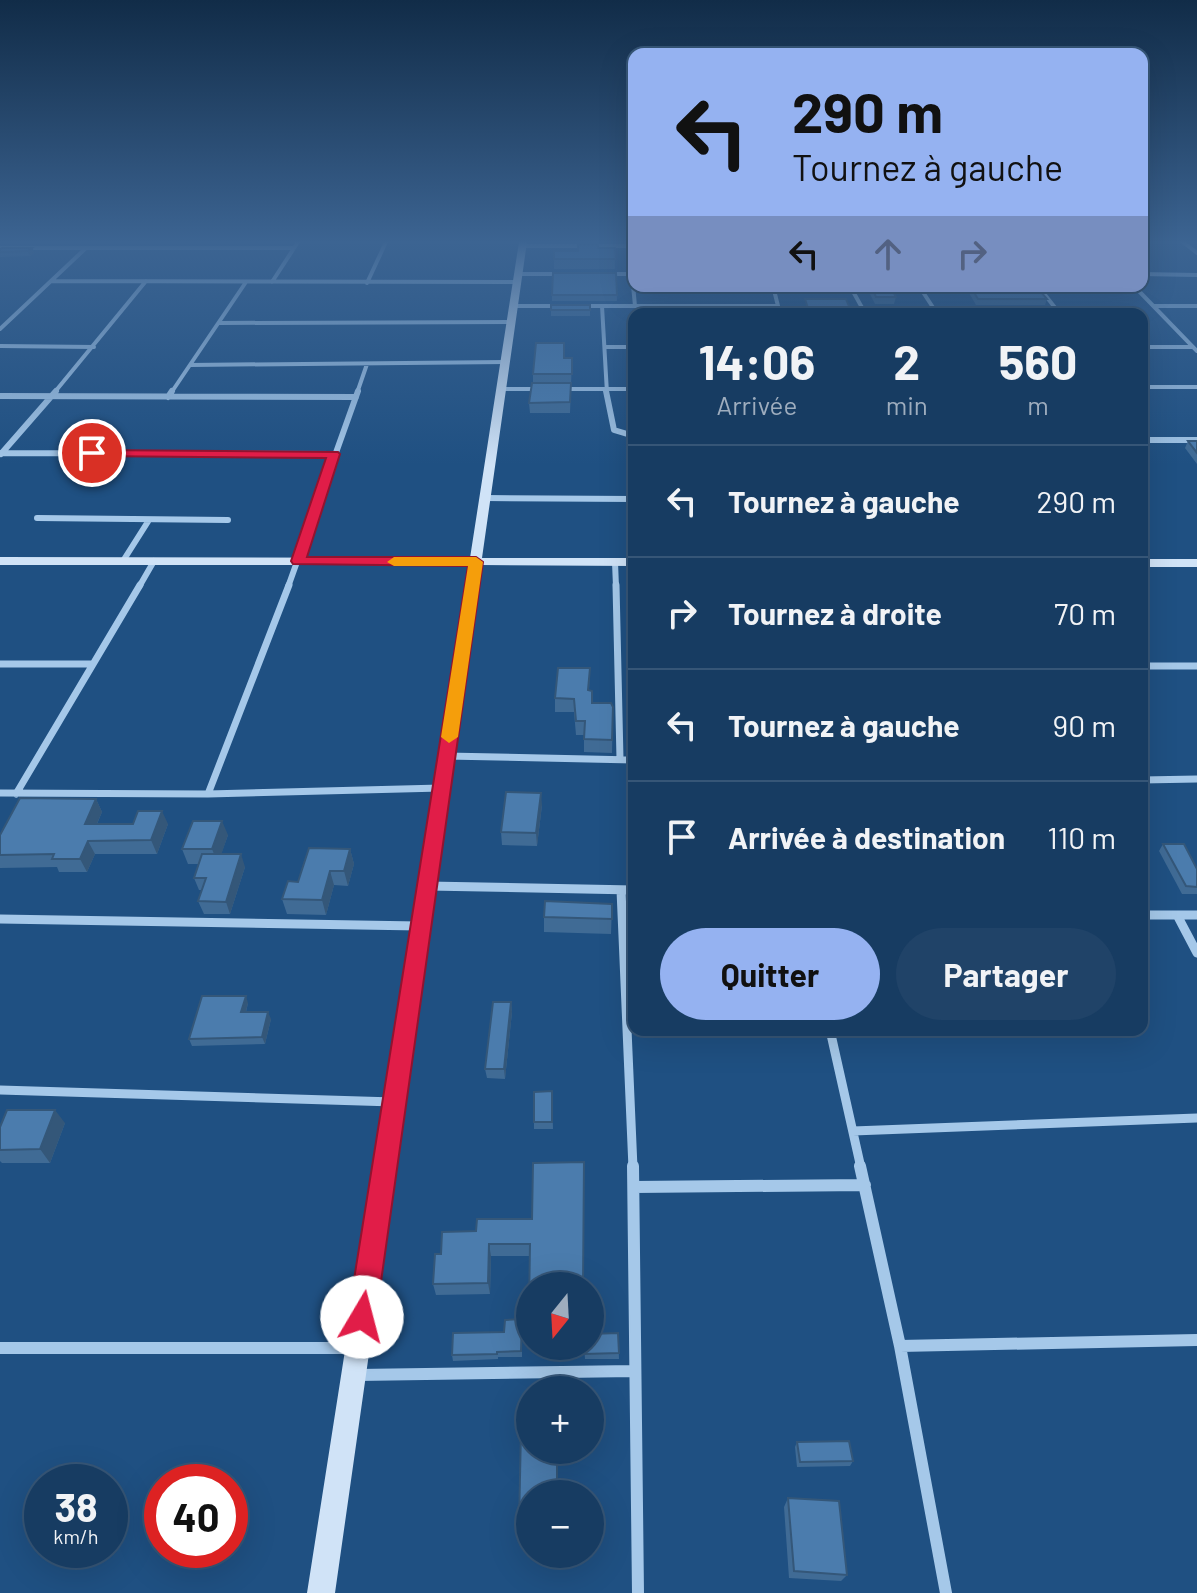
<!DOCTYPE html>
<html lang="fr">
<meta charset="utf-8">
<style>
body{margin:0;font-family:Barlow,sans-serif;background:#204368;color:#f1f3f6;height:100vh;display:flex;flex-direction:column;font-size:30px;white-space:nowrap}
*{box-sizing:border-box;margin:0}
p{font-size:26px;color:#9eadbe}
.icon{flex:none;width:44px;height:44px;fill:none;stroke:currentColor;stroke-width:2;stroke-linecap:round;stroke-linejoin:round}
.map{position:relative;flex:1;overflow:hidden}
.details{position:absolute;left:628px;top:308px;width:520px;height:728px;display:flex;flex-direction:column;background:#173c62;border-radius:16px;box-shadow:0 8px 32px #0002,0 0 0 2px #365677}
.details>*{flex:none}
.guide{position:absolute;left:628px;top:48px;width:520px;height:244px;border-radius:16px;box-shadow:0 8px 32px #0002,0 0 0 2px #365677;background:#95b2f1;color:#111;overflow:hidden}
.needle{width:52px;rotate:198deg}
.buttons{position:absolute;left:516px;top:1272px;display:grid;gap:16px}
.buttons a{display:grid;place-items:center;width:88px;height:88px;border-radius:50%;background:#173c62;box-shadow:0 8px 32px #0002,0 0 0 2px #365677;font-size:40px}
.speed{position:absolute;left:24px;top:1464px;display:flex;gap:16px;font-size:40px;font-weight:700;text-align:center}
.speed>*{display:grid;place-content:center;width:104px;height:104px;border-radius:50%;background:#173c62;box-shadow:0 8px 32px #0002,0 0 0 2px #365677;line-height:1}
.speed small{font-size:20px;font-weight:400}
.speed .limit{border:12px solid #d22;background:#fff;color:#111}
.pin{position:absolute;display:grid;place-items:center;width:68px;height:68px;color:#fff;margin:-34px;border:4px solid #fff;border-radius:50%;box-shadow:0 2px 8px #0007}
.me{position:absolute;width:88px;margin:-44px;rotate:8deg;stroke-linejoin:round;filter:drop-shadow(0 0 6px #0008)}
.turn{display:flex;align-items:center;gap:28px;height:168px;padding:0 32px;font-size:36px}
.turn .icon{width:104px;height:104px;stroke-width:2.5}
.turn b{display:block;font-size:56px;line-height:68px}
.lanes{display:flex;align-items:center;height:76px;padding:0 32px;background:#0003;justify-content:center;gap:40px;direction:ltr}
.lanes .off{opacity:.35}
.eta{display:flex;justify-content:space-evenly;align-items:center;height:136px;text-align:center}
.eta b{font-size:48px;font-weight:700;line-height:56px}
.primary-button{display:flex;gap:16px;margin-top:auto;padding:16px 32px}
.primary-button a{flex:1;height:92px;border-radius:48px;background:#95b2f1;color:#111;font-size:32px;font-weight:700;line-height:92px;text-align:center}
.primary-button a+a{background:#204368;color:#f1f3f6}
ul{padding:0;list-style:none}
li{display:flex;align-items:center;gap:24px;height:112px;padding:0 32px;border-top:2px solid #365677}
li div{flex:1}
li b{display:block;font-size:30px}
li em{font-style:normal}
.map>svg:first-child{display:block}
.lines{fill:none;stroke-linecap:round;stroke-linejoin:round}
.street-far4{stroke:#a5c8e9;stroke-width:4}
.street-far3{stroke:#a5c8e9;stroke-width:6}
.street-far2{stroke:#a5c8e9;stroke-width:7}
.street-far1{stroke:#a5c8e9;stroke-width:9}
.street{stroke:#a5c8e9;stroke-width:12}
.secondary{fill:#d0e3f7;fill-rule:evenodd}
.wall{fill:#406b95}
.shaded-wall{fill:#345779}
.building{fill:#4b7cad;stroke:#345779;stroke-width:2}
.route{fill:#e11d48;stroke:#92132f;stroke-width:2}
.slow{fill:#f59e0b}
</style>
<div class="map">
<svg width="1197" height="1593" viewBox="0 0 1197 1593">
<rect width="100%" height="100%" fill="#1f5082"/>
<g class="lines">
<path class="street-far4" d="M1183,242L1197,253
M523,246H634
M0,248H294
M519,274H561
M607,274H634
M632,274L635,306
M1142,274L1197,275
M51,281L517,282
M272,282L298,242
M367,283L386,242
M773,286L780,314
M850,286L865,313
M919,286L934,309
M1038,286L1060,314
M1134,286L1197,351
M514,306H561
M579,306H778
M602,306L607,393
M1154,306H1197
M863,310L1004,309
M219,323L511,322
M0,329L86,248
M0,346L94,347
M605,347H634
M1142,347H1193
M190,365L505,362
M1142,387H1197
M501,389H541
M562,389H634
M54,393L146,281
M171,393L246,282
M357,393L367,364"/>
<path class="street-far3" d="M606,391L614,430L634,436
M0,396L356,397
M168,397L172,391
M1142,440H1197
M1,453L334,454
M1,454L56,391
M485,498L634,499
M37,518L228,520
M123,561L149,520
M615,562L616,587
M139,587L154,561
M288,587L358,391"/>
<path class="street-far2" d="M616,585L620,759
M0,664H93
M1142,666H1197
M446,756L634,760
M1142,780L1197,779
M0,793L208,794L441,788
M16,794L140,585
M208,794L289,585"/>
<path class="street-far1" d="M428,886L634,890
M621,890L633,1168
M1142,915H1197
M1177,915L1197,953
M0,919L419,926
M830,1030L861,1168
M0,1090L394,1102
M853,1131L1197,1118"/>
<path class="street" d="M633,1166L638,1593
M860,1166L900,1346L946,1593
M634,1187L865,1185
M900,1346L1197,1340
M0,1348H353
M358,1375L634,1371"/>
<path class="secondary" d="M519,242H527L482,558H634V566L481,565L335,1593H307L468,565H0V557L470,558Z
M1142,559H1197V567H1142Z"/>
</g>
<path class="wall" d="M17,242H46L45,243Z
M32,248L34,253L30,256L0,257V249Z
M615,248V269H554V259L578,251Z
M616,273L617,301H552V295Z
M866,286H890L896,297L894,304H875Z
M965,286H1036L1047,299L1045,305H976Z
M551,305H590V316H551Z
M565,358H572L570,413H530L529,403L533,383V374Z
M1188,441H1197V464L1185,448Z
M590,668L589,690L592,691V703L613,707L612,753L584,752V735H576L574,712H555V698Z
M96,799L102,812L97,824H168L157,854H95L87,872H59L57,867L0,868V835Z
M542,805L537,846L502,845L501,832Z
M228,835L221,854L245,867L230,914H204L198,901L202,890H199L194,878L199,864H188L182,849Z
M1163,844L1197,869V894H1182L1159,851Z
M350,849L354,864L348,886L334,885L326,915L287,914L282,899L298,882Z
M612,904L611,934L544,932V917Z
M511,1002L512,1012L505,1079L487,1078L485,1069Z
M248,1003L246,1012L271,1019L265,1044L192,1046L189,1039Z
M552,1091L553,1129H534V1122Z
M65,1123L50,1163H2L0,1161V1150Z
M532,1219L530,1315L529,1306L530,1256H491L490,1294L436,1295L433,1284L476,1231Z
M522,1319V1357H498V1359L453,1361L452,1355L504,1332Z
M618,1333L619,1359H585L584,1346Z
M797,1442L853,1461L850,1466L797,1467L795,1447Z
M530,1450H558V1494H530V1532H521L519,1525Z
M788,1498L847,1575L841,1581L789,1578L784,1507Z"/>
<path class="shaded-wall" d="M32,248L34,253L30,256L28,251Z
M541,793L542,805L537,846L536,833Z
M96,799L102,812L91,837L85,824Z
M162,811L168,824L157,854L151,840Z
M222,821L228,835L218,864L212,849Z
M88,841L95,854L87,872L80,859Z
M350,849L354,864L348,886L344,871Z
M241,854L245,867L230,914L226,902Z
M330,871L334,885L326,915L322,900Z
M246,996L248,1003L244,1019L241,1012Z
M511,1002L512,1012L505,1079L504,1069Z
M268,1012L271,1019L265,1044L262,1037Z
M55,1110L65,1123L50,1163L40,1149Z
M489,1244L491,1256L490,1294L488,1283Z"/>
<path class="building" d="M578,244H598V248H615L616,259H554V251H578Z
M2,248H32L28,251L0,252V249Z
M553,273H616L617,295H552Z
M871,286H890L896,297H876Z
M970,286H1036L1047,299H978Z
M805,299H846L852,314H805L804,311H809Z
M551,305H590V310H551Z
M770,309L771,314H731L730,312Z
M996,309H1054L1058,314H999Z
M536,343H564V358H572V374H533Z
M532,383H571L570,402L529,403Z
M1188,441H1197V453Z
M558,668H590L588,690L592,691V703H611L613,707L612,740L584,739L585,721H576L574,699L555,698Z
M506,792L541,793L536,833L501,832Z
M20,798L96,799L85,824H133L138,811H162L151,840L88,841L80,859H52L54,854L0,855V835Z
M193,821H222L212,849H182Z
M1163,844H1184L1197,869V887L1186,886Z
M309,848L350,849L344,871H330L322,900L282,899L288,881L298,882Z
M202,854H241L226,902L198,901L206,878H194Z
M545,901L612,904V919L544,917Z
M202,996H246L241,1012H268L262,1037L189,1039Z
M493,1002H511L504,1069H485Z
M552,1091V1122H534V1092Z
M7,1110H55L40,1149L0,1150V1127Z
M584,1162L583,1286H530V1306H529L530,1244H489L488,1283L433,1284L435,1254H441L442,1232L476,1231L477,1219H532L533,1163Z
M522,1319L521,1351L497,1352V1354L452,1355L453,1333L504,1332L505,1320Z
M618,1333L619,1353L584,1354V1346H590V1334Z
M521,1429H530V1450H557V1494H530V1524L519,1525Z
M849,1441L853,1461L800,1462L797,1442Z
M788,1498L839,1501L847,1575L794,1571Z"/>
<linearGradient id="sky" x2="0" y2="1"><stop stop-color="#112c48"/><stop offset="0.52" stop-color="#3c6492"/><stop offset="1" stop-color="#3c6492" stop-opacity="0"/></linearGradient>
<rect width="1197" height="465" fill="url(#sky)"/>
<path class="route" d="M92,450L338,452L340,454L307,557H476L483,562L376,1317L372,1327L362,1331L352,1327L348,1317L468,566L293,564L291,561L326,458L88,456L86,453Z"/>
<path class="slow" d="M476,557L483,562L458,737L449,743L441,737L468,566H394L387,562L394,557Z"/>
</svg>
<div class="buttons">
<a><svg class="needle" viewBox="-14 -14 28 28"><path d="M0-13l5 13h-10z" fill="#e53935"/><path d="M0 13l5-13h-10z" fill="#9eadbe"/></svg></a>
<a>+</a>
<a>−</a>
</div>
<div class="speed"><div>38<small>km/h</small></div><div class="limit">40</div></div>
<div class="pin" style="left:92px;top:453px;background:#d93025"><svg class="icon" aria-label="arrive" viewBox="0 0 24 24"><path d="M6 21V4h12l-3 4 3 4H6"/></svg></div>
<svg class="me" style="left:362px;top:1317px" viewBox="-20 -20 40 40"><circle r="19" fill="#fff"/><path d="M0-13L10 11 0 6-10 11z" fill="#e11d48"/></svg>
<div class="guide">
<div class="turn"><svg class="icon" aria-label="left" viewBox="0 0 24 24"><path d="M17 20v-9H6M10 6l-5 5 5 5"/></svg><div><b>290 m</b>Tournez à gauche</div></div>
<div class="lanes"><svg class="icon" aria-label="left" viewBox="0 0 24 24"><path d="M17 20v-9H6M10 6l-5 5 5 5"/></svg><svg class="icon off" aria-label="ahead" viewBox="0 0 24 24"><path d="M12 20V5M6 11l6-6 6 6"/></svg><svg class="icon off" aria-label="right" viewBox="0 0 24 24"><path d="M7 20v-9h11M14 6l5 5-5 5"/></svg></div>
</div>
<section class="details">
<div class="eta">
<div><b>14:06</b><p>Arrivée</p></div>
<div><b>2</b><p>min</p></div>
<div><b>560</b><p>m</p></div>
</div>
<ul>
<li><svg class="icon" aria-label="left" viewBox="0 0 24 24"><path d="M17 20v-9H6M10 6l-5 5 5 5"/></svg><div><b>Tournez à gauche</b></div><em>290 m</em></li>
<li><svg class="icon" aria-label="right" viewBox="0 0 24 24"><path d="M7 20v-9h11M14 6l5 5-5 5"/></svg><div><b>Tournez à droite</b></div><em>70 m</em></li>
<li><svg class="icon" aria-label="left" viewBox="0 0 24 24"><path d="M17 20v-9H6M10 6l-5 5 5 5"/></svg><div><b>Tournez à gauche</b></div><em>90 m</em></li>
<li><svg class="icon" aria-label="arrive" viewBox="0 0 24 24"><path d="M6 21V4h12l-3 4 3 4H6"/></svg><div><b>Arrivée à destination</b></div><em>110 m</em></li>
</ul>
<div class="primary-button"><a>Quitter</a><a>Partager</a></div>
</section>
</div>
